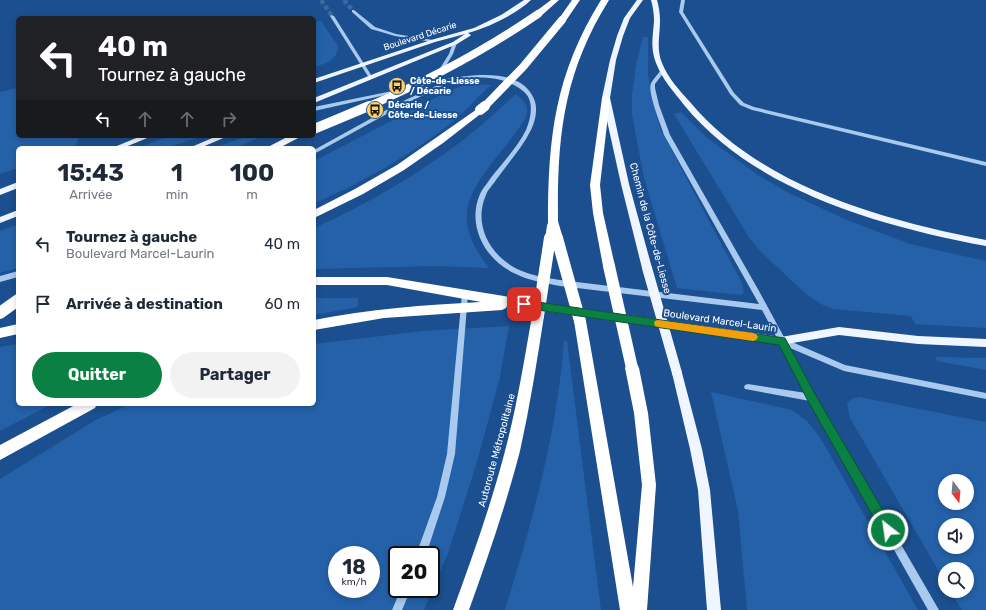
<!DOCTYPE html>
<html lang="fr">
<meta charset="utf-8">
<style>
body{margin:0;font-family:Rubik,sans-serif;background:#f2f2f3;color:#1f2937;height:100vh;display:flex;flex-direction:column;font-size:15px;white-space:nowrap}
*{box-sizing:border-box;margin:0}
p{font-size:13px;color:#747a83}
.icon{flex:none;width:22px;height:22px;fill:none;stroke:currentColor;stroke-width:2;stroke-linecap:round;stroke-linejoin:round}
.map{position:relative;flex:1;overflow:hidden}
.sheet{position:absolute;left:16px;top:146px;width:300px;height:260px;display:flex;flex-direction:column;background:#fff;border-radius:6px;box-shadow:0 2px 6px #0003}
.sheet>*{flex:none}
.guide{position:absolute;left:16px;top:16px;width:300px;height:122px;border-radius:6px;box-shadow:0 2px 6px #0003;background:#202124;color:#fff;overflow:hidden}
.needle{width:26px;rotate:164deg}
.controls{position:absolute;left:938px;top:474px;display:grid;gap:8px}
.controls a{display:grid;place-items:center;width:36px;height:36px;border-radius:50%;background:#fff;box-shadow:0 2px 6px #0003;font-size:20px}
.speed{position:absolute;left:328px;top:546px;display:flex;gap:8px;font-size:20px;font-weight:700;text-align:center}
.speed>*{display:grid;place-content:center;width:52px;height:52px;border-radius:50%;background:#fff;box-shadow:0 2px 6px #0003;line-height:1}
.speed small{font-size:10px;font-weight:400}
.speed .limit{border:2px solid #111;border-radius:6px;background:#fff;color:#111}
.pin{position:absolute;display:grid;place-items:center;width:34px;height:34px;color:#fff;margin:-17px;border-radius:8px;box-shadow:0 2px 6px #0006}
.me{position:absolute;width:44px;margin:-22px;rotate:330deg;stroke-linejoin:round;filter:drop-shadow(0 0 3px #0008)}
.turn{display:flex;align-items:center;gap:14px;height:84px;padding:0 16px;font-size:18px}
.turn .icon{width:52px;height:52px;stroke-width:2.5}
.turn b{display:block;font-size:28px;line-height:34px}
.lanes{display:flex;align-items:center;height:38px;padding:0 16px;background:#0003;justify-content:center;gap:20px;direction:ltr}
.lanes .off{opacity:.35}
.eta{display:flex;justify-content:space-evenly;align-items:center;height:68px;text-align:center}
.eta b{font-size:24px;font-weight:700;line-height:28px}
.action{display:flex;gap:8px;margin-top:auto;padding:8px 16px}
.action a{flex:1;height:46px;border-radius:24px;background:#0b8043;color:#fff;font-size:16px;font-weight:700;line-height:46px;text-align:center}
.action a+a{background:#f2f2f3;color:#1f2937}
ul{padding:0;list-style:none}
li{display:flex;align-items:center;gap:12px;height:60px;padding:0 16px}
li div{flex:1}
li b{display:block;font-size:15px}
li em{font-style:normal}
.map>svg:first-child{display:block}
.green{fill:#2461a8;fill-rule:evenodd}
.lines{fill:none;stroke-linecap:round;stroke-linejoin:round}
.minor-tunnel{stroke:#3d69a0;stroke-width:4.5;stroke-dasharray:4.5 2.5;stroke-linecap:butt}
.minor{fill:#a9c9ee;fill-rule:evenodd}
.major{fill:#f0f6ff;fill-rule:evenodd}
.highway{fill:#fff;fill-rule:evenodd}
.major-bridge{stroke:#f0f6ff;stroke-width:10}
.highway-bridge-far2{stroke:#fff;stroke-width:8}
.highway-bridge-far1{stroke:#fff;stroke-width:10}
.highway-bridge{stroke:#fff;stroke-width:12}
.route{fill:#0b8043;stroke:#07532c}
.slow{fill:#f59e0b}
.labels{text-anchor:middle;stroke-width:4;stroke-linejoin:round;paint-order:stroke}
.far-street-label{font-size:9px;fill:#fff;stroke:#1b4f8f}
.far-poi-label{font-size:9px;font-weight:bold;fill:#fff;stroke:#1b4f8f;text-anchor:start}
.street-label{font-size:10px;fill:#fff;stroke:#1b4f8f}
</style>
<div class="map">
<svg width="986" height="610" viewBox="0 0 986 610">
<rect width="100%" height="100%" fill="#1b4f8f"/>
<path class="green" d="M321,21L338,46C338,60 325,64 314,67V34H315L314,22Z
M643,37H648V74L652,99L661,130L742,283L744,293L740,295L677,288L644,178L632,115V95L636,65Z
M474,84L491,85C476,99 462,115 446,127C410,155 357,186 314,203V161L443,94L459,87Z
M18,88V136H78V141L74,148H18V168L0,174V92Z
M516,94C521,99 528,103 527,111C527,118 520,127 516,132C500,155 470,184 467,212C465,234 477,252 489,268L436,266L314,269V228C368,204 426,170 472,133C487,121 501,107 516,94Z
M681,112L706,137L758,175L789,193L847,220L910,244L986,261V328L915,324L911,316L833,309L823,305L807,295L761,252L750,239L674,114Z
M169,136H202L167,148H138Z
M247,136H262L236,148H214Z
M18,224V268L0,273V231Z
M314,298H358V307L314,315Z
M509,326L500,377L477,462L448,553L424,610H0V479L94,421L130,404H314V344L423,331ZM337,555H371V589H337ZM397,555H431V589H397Z
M564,341H567L601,610H505C532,522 557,433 564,341Z
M18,344V404H52L0,431V347Z
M936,357L986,358V370L937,361Z
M711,392L792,410L807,421L820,437L918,610H747L738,511Z
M859,397L986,422V610H962L950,591H967V569H945V582L850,418L847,404L851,399ZM945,481H967V503H945ZM945,525H967V547H945Z"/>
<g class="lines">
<path class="minor-tunnel" d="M321,0L332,16
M344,0L353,11"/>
<path class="minor" d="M681,0H685L683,12L734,93L744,103L754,107L986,162V166L752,110L740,105L730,94L679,12Z
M352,10H354L375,27L396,34L433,40L435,41L433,42L395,36L371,29L352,12Z
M331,15L334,16L373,78V79L369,78L330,16Z
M453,42L457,43L453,54L441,74H437V73L449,54Z
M661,70L665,71L655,84V88L659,105L670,135L759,291L785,339L845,365L986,393V399L844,371L790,348L815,396L939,610H928L810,401L745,389L744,387L745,385L748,384L806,393L780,344L778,343V340L762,310L560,286C545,283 530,281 516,274C486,261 466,226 480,194C482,189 487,184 490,179C502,163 517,148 526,130C531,118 535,100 523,91C493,67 449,81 415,88L413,87L415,86C445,79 513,61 532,95C539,106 536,119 531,130C522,148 508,163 496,180C493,185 488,189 486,195C472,226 492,259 522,271C534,276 547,278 560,280L759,304L664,135C661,125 647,92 651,83C654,78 658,74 661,70Z
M440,84L444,85L403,105L314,154V150L399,103Z
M397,90H399V92L314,111V107Z
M18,271V277L0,282V276Z
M465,291L467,292L468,294L455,454L445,497L426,555H416L437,497L447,454L462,294L463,292Z
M401,589H411L402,610H392Z"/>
<path class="major" d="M524,0H531C515,15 489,27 468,33L471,35L470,36L457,44L314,103V98L453,42L465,34L435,42L314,83V79L431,40L474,28L501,15Z
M637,0H643L630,18L623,36L616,60L610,98L629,184L652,268L647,272L642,268L621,184L602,98L610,60L617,36L624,18Z
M651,0H657C659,7 660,14 660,21C660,36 656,48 662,63C668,78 679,90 690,102C761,187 882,220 986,240V246C880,226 756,192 684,105C674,92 662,79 656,63C650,48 653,36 654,21C654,14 653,7 651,0Z
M141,136H152L123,148H112Z
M217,136H228L200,148H189Z
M18,182V188L0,195V189Z
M18,210V216L0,223V217Z
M523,300L781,337L839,327L918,336L986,339V347L918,344L839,335L781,345L523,308L519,307L518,304L519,301Z
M677,368L681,370L682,373L702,449L710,490L721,610H707L698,490L690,449L672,373L673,370Z"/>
<path class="highway" d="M551,0H559L541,16H535V12Z
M572,0H580L565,22H559L558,20Z
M601,0H609C563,74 557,137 558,222L557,225H549L548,222C548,137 555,74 601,0Z
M606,95L610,98L600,185L603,213L615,266L613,269L609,270L605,269L603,266L593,213L590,185L602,98Z
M480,107L484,110L483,112L443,143L404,170L363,194L314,218V210L355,189L397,165Z
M289,136H302L279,148H266Z
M314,277H387L523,299L527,301L529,304L527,307L523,309L507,306L506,308L502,310L384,318L314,330V320C369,309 425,305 481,302L387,285H314Z
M538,311L542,313L544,316C537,361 530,406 520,451C506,505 488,557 469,610H453C472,558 491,505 505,451C517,406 524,361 532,316L534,313Z
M580,316L584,318L586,321L633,587L642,485L634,413L625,368L627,364L632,362L637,364L639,368L648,413L656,485L647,610H620L574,321L576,318Z
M18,324V334L0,338V328Z
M77,404H97L95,408L0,460V445Z"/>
<path class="major-bridge" d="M647,268L677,373"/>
<path class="highway-bridge-far2" d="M367,107C427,81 484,51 538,14
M484,107L523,67L562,20"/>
<path class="highway-bridge-far1" d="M480,110L485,106
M314,129L369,106
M553,222L558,239
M550,239L552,226"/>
<path class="highway-bridge" d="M557,238L580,321
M609,266L632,368
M0,313L18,300
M538,316L550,238"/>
</g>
<path class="route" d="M524,300L785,338L815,394L892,526L893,530L892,534L888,536L883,534L808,401L779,345L524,308L519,304Z"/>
<path class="slow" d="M658,320L753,333L756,334L758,337L756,340L753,341L658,327L655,326L654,323L655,321Z"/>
<defs>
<g id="bus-disc" transform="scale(0.9)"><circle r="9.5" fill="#ffd166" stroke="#1b4f8f"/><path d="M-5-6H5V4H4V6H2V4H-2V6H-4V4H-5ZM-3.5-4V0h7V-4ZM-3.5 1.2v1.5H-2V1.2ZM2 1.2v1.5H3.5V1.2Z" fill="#111"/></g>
</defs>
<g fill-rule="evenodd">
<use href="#bus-disc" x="397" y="86"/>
<use href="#bus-disc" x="375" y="110"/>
</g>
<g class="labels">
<g class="far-street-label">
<text transform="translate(420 36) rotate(-18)" y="3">Boulevard Décarie</text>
</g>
<g class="far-poi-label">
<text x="410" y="84">Côte-de-Liesse<tspan x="410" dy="10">/ Décarie</tspan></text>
<text x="388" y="108">Décarie /<tspan x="388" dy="10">Côte-de-Liesse</tspan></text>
</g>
<g class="street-label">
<text transform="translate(651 228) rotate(75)" y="4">Chemin de la Côte-de-Liesse</text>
<text transform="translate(720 320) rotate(8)" y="4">Boulevard Marcel-Laurin</text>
<text transform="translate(496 450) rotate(-75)" y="4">Autoroute Métropolitaine</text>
</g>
</g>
</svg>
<div class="controls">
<a><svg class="needle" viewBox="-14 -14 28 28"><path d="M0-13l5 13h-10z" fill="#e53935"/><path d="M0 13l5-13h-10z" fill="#747a83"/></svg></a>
<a><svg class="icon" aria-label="sound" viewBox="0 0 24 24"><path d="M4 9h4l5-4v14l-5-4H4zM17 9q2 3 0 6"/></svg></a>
<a><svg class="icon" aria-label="search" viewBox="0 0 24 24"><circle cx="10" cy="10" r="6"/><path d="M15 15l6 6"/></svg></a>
</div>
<div class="speed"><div>18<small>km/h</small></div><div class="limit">20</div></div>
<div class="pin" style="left:524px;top:304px;background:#d93025"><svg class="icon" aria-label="arrive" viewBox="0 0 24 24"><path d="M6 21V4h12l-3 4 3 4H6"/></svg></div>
<svg class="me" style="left:888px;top:530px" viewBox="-20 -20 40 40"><circle r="17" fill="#0b8043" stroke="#fff" stroke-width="3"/><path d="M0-11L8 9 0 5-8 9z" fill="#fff"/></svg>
<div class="guide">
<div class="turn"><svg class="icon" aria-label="left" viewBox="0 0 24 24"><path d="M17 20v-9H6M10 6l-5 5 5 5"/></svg><div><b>40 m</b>Tournez à gauche</div></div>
<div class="lanes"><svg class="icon" aria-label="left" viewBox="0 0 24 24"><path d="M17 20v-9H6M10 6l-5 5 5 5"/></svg><svg class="icon off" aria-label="ahead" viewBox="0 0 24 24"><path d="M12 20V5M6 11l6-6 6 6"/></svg><svg class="icon off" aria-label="ahead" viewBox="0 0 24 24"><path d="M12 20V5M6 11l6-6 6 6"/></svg><svg class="icon off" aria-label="right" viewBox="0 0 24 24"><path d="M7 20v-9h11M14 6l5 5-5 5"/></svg></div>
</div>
<section class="sheet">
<div class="eta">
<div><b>15:43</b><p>Arrivée</p></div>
<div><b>1</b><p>min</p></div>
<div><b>100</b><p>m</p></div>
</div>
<ul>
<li><svg class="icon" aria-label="left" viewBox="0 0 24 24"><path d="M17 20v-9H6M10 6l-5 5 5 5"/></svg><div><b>Tournez à gauche</b><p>Boulevard Marcel-Laurin</p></div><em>40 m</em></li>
<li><svg class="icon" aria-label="arrive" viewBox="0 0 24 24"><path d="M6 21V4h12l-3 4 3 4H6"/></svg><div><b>Arrivée à destination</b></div><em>60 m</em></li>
</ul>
<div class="action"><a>Quitter</a><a>Partager</a></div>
</section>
</div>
